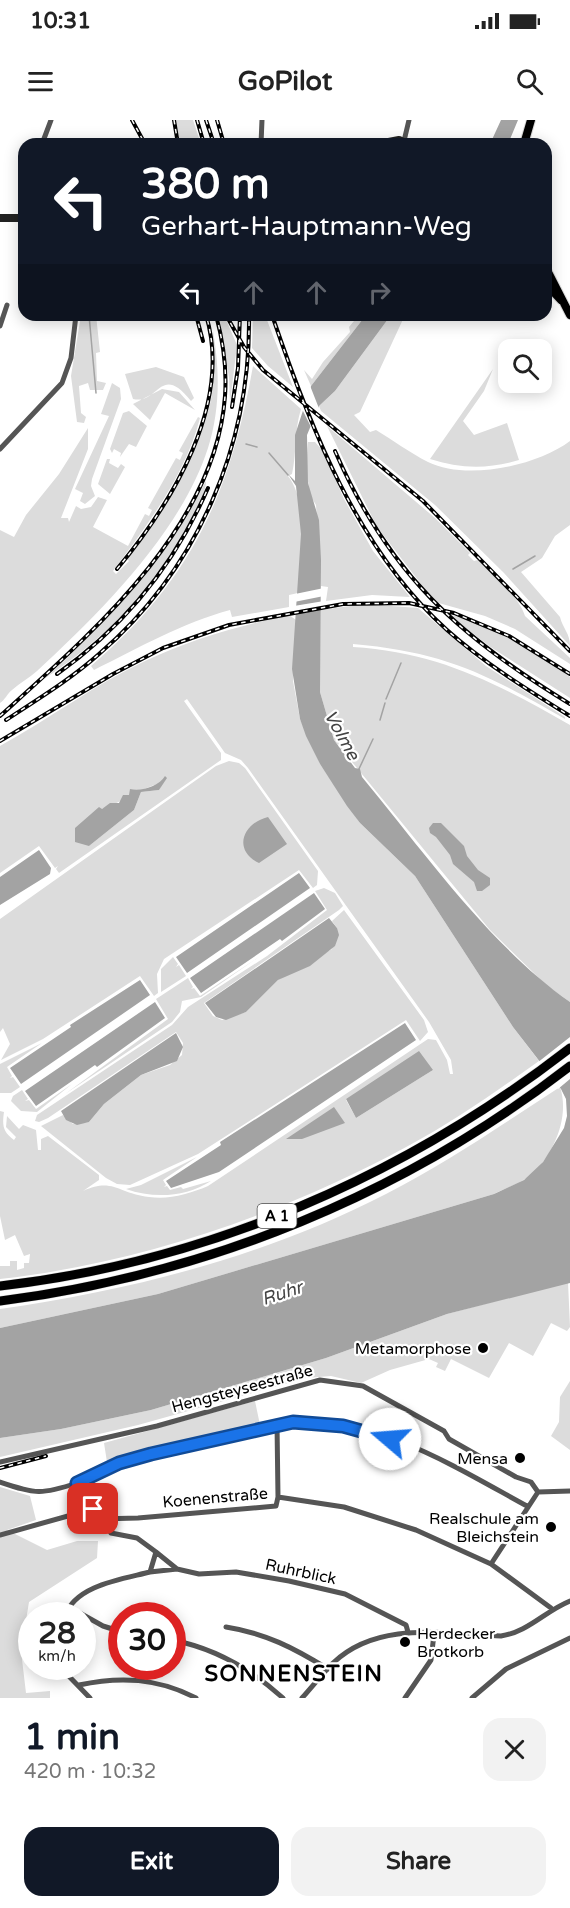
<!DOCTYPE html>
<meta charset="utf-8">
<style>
body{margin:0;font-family:"Varela Round",sans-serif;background:#f2f2f2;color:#222;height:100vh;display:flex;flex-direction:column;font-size:22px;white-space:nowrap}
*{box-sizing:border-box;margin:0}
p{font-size:20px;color:#767676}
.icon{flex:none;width:33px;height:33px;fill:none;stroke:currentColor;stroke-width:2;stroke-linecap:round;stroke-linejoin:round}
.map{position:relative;height:1578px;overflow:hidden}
.side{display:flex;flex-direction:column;background:#fff;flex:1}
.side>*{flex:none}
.guide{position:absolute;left:18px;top:18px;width:534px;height:183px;border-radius:18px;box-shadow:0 3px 15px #0003;background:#111827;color:#fff;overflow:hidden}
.tools{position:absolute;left:498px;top:219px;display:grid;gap:12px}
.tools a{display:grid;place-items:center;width:54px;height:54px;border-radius:12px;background:#fff;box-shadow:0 3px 15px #0003;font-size:30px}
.speed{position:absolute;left:18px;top:1482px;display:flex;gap:12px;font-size:30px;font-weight:700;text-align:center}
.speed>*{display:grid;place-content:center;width:78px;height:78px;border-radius:50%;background:#fff;box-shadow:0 3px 15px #0003;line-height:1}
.speed small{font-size:15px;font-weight:400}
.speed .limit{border:9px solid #d22;background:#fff;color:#111}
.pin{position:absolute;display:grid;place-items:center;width:51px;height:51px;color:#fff;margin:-26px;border-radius:12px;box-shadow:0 3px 9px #0006}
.me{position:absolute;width:66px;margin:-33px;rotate:288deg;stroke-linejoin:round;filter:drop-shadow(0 0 4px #0008)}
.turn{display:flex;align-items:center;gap:21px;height:126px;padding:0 24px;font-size:27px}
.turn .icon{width:78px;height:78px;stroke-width:2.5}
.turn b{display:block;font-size:42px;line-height:51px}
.lanes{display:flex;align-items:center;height:57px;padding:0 24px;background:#0003;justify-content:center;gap:30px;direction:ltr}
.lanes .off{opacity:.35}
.round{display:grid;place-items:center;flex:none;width:63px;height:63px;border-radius:18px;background:#f2f2f2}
.overview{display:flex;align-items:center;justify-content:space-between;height:102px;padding:0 24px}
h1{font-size:36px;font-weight:800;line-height:45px;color:#111827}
.button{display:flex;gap:12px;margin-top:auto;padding:12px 24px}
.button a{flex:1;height:69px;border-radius:18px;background:#111827;color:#fff;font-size:24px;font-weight:800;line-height:69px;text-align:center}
.button a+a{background:#f2f2f2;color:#222}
.status{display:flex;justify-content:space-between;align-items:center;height:42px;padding:0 30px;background:#fff;direction:ltr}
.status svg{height:16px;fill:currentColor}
header{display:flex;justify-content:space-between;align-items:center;height:78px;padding:0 24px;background:#fff;font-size:27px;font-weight:800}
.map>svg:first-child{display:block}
.green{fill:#dcdcdc;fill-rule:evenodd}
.water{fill:#a3a3a3}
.pier{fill:#fff}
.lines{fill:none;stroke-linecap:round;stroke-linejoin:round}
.stream{stroke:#a3a3a3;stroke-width:1.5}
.primary-casing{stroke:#dbdbdb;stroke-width:10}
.highway-casing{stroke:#dbdbdb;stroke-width:10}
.street{stroke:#555;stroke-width:5}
.secondary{stroke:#222;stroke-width:8}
.primary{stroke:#000;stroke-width:8}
.highway{stroke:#000;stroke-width:9}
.rail-casing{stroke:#000;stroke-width:4}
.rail{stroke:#fff;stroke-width:1.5;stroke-dasharray:4.5;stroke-linecap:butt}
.route-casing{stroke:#114b97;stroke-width:15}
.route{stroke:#1a73e8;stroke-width:10}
.poi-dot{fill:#000;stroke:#fff;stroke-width:2}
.labels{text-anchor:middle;stroke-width:4.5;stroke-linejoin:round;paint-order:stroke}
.shield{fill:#fff;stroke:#4c4c4c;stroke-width:1.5}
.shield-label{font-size:15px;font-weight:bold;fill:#000}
.poi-label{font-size:16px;fill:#000;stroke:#fff;text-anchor:end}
.street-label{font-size:16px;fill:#000;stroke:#fff}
.water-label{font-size:18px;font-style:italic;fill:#444;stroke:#fff}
.district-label{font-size:22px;font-weight:bold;letter-spacing:1.5px;fill:#000;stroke:#fff}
</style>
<div class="status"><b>10:31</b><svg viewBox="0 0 49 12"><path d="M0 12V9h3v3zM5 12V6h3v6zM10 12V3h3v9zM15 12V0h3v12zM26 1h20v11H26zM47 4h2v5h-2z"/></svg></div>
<header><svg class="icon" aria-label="menu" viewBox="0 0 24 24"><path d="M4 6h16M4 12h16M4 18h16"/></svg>GoPilot<svg class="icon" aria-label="search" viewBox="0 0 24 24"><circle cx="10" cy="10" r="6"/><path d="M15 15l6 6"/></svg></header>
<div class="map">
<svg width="570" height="1578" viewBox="0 0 570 1578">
<rect width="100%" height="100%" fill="#fff"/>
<path class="green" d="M176,0H193L201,24H180Z
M81,195H96L100,232L96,233L97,261L106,263L103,270H90L88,263L79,266L81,293L86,297L84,303L77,302L71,256Z
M219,195H224L237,225L230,283L229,258Z
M253,195H265L293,267L268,246L252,228Z
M359,195H366L311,266L304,250L312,259L323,242L350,212L349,207Z
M391,195H405L360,292L354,295L370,312L376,310C393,320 410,333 428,342C466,361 537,346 570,321V405L555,416L542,438L521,452L560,497C563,509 570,513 570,526L504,453L435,385L321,291L319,286L335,271Z
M213,211C220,251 220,290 208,328C181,412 101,492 37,551C29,558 20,563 12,570C7,574 5,580 0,583V410L14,417L26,395L59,354L88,308V329L61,398H68L69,402L76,386L81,389L91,387L98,377L107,380L93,407L128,426L145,394L149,396L152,390L148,388L176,338L180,340L183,333L179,331L198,297L200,298C185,356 148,404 113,451L116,454L129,441L127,439C162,392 196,342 210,284C216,260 212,235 213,211Z
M253,246L301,289C294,311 297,332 292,354L288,356C309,382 300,440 298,473L289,475V487L232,497L230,490C182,503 138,528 94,550L91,546C191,460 230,375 253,246Z
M156,247L184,257L194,278L191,281C160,242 159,285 133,279L125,254Z
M493,249L484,271L463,301L474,315L507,303L519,340C490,349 460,349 430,339Z
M112,263L120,268L121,279L92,359L91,366L95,376L85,384L80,381L83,373L75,369L109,296L101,294Z
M162,269L179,272L195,290L165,273L150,300L133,284Z
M129,291L147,306L136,327L129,324L120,337L121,333L114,329L112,333L110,329L123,293Z
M327,306L435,398L470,433L468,435L474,441L478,440C493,456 518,475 525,496L570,538V544L515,509L485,496L435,482L377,407Z
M308,322H315L323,331L344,379L373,431L410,477L372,475L326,481L328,467L321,466L316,385L310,375L306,348Z
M107,339H110L109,343L118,348L121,344L125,347L110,374L98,364Z
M206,361C207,370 197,388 192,398C158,466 110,515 44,559C110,501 162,436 206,361Z
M365,484L418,488L486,546L565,597V599C487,554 444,532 353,524V527C438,532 498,564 570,605V882L546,865L490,810L334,620L320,572V490Z
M448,494C492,506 534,530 570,557V578L489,526Z
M289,495L296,500L293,561L300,599L320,644L360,703L415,756L513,907L539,941C497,971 455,1001 408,1026C283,1094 142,1143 0,1159V1146H10V1141H17V1150L24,1148V1143H29L30,1134L24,1136L15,1115L5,1120L0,1096V991L4,992C2,1006 3,1012 14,1020L16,1017L6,1007L7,996L19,1009L23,1005L36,1010L38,1030H41V1019L48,1016L99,1055V1060L83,1071C113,1057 119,1074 149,1077C169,1080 189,1074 208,1066L428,919L436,920L447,940L450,954H453L451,940L429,902L248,648L241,640L225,633L187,579L184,581L221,633V640L59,753L56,749L58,746L55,748L39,726L0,753V626C49,599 94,565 145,541C191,519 239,506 289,495ZM165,657L159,670L141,672L134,690L89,726L102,689C123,682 139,669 161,663ZM433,950L356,998L346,980V979Z
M229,641L239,643L245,648L318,751L317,765L313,768L299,750L164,839L157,854L158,873L154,876L140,856L43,919L1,940L10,924L3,908L0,912V799L216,646Z
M324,768L335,773L343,786L339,790L204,883L213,896L222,900L246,892L278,860L332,829L337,808L332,801L344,790L424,900L428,912L420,921L406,900L198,1034L130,1065L117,1064L106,1058L41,1006L63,995L73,1004L89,1002L104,984L141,955L170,945L182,935L183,923L176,912L48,998L39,1002L35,1001L37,995L172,905L188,887L267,836L327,790L315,771Z
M173,837L178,844L176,847L179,845L186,856L161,872V849Z
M259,837L201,877L182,881L180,892L172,902L65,974L168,899L156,879L188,858L193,867L191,869L194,868L200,876Z
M42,923L7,947L12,956L10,958L13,957L20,967L11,973H0V944Z
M72,964L37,992L21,991L11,981L13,976L22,970L28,979L25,981L29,980L36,989Z
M560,967C570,996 554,1034 532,1054C522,1063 506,1068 494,1074L158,1174L0,1208V1189C133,1170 266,1136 386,1074C447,1043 503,1004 560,967Z
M197,1037L163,1060L166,1065L164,1067L167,1066L170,1070L181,1067L183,1069L211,1061C186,1077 154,1079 126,1069L141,1065Z
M568,1162L570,1207L567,1211L551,1203L533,1236L509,1223L489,1258L451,1239L445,1251L436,1247L438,1243L429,1239L390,1250L361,1263L331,1256L306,1258L138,1305L0,1337V1318L61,1309L151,1290L326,1238L447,1194Z
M570,1261V1330L551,1316L559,1302L560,1277Z
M255,1281L260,1305L107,1342L104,1323Z
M0,1367L30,1376L36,1400L7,1410L47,1430L77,1421H98L97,1438L29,1482L21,1531L26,1573L50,1571V1578H0Z"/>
<path class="water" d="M501,0H518L508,24H490Z
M366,195H391L335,271L319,286L307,315L308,363L319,400L321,440L320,572L334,620L355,648L360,649L362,657C425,733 489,825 570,882V1163L447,1194L326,1238L151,1290L61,1309L0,1318V1208L158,1174L494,1074L524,1060L543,1042L564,1008L567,996L566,979L561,969L513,907L415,756L360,703L347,686L320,644L306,616L300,599L292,549L301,414L296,366L288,354L295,361V315L311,266Z
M165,656L167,658L159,670L141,672L134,690L89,726L75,722V708L99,687L102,689L110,683H119L123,675H129L130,669C141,672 159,666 165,656Z
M268,697L287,724L259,743C232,730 243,703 268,697Z
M433,703H441L464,726L467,736L478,750L490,758V765L482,771H477L474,762L453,744L450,735L436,717L430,713L429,708Z
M39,730L51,748L50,754L0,785V757Z
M299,753L310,768L187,853L176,837Z
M314,773L325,789L282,821L280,819L201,873L190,858Z
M329,798L337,808L339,815L335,826L310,846L278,860L246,892L226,900L216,897L205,883Z
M140,860L150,875L21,964L10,948L71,907L70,905Z
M155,882L165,898L97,947L95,945L36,986L25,971Z
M405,903L416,920L219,1052L171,1068L166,1061L221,1025L220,1022Z
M176,913L183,927L177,941L141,955L104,984L89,1002L77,1005L66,1000L61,991Z
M419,931L433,950L356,998L346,979Z
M334,987L345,1003L302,1019H286Z"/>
<path class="pier" d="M309,263L320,291L312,309L300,285Z
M324,468V476L294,482L295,474Z
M324,481L323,489L293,494L294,486Z
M570,917V959L558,969L537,943Z"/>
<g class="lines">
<path class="stream" d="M89,195L96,273
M246,324L257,327
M269,333L288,355
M513,449L535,436
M386,579L401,543
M380,600L385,583
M358,651L373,619"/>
<g class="primary-casing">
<path id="primary" d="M524,24L531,0
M546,148L570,195
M546,164L561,180"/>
</g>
<g class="highway-casing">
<path id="highway" d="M0,1166C208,1142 405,1056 570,928
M0,1181C207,1155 405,1074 570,946"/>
</g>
<path class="street" d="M404,21L409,0
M42,24L51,0
M261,24L262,0
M0,206L7,185
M0,329L62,263L71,238L76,195
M277,1304L278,1377
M0,1342L157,1306L320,1260L363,1266L444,1311L449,1319L516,1357L531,1362L538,1372
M0,1362C36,1374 41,1375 77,1363L111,1413L137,1418L156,1432L150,1452C123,1459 75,1465 65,1496
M77,1363C121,1340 168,1328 216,1319C242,1313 267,1304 293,1302C376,1296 457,1348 527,1386
M538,1372L570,1371
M99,1399L138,1398L276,1386L278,1377L344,1387L416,1410L491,1444L551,1488
M0,1415L93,1389
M156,1432L177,1449
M491,1444L538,1372
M150,1452L177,1449L199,1454L236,1452L289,1461L345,1474L406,1505L408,1512
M69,1487L103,1506L122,1512
M226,1507C265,1513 294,1528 328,1549
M172,1520C214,1528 252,1550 283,1578
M59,1546L90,1578
M79,1565C120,1556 158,1558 196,1578
M302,1578C312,1567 322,1554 333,1543C378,1500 445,1514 501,1516C528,1512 545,1491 570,1481
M405,1578L431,1540L434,1514
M472,1578L506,1549L570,1518"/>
<path class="secondary" d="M378,24L399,20L408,24
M0,98H24"/>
<use href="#primary" class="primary"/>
<use href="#highway" class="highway"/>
<g class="rail-casing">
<path id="rail" d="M132,0L145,24
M174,0L178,24
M197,0L204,24
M206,0L214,24
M217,0L224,24
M196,195L203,221
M226,195L244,227L263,250L423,381L570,531
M272,195C310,307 357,429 447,510C484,543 528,570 570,596
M232,287L238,248L240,195
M335,331C388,453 458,516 570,584
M117,449C172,383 233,284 206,195
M57,554C125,506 175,444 208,368
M0,596C91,514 216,407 225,276C227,249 223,221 216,195
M6,600C38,579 71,559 99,534C198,449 251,325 249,195
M0,621L113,554L163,528L229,505L343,484L409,483L454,493L509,516L570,554
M0,1348L46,1336"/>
</g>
<use href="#rail" class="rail"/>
</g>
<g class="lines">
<g class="route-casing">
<path id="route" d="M93,1389L77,1363L119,1343L151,1334L293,1302L343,1306L390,1319"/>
</g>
<use href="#route" class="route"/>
</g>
<g class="poi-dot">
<circle cx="483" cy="1228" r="6"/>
<circle cx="520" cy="1338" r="6"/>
<circle cx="551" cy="1407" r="6"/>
<circle cx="405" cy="1522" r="6"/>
</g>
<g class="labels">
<rect class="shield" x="257.5" y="1084" width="39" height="24" rx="4.5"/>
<g class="shield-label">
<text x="277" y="1101">A 1</text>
</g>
<g class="poi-label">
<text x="471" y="1234">Metamorphose</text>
<text x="508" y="1344">Mensa</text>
<text x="539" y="1404">Realschule am<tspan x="539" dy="18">Bleichstein</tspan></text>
<text x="417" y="1519" text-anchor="start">Herdecker<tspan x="417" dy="18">Brotkorb</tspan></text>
</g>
<g class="street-label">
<text transform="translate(242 1268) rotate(-15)" y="6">Hengsteyseestraße</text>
<text transform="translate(215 1377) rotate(-5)" y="6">Koenenstraße</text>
<text transform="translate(301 1451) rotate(12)" y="6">Ruhrblick</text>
</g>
<g class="water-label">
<text transform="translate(342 615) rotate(61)" y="6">Volme</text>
<text transform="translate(282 1173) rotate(-18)" y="6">Ruhr</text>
</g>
<g class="district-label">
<text x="294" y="1561">SONNENSTEIN</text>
</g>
</g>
</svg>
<div class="tools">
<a><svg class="icon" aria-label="search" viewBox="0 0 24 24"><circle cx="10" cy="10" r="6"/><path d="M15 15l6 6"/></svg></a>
</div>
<div class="speed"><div>28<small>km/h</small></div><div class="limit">30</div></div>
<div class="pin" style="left:93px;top:1389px;background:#d93025"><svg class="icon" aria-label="arrive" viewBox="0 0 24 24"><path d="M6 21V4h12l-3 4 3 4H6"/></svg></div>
<svg class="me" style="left:390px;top:1319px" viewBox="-20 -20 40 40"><circle r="19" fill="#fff"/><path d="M0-13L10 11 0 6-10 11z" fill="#1a73e8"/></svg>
<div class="guide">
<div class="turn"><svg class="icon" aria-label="left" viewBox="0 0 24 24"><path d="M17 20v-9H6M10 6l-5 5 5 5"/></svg><div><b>380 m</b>Gerhart-Hauptmann-Weg</div></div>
<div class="lanes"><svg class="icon" aria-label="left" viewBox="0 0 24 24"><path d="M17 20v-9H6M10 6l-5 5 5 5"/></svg><svg class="icon off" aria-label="ahead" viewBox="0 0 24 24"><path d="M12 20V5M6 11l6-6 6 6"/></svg><svg class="icon off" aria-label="ahead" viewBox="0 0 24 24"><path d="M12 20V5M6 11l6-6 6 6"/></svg><svg class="icon off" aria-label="right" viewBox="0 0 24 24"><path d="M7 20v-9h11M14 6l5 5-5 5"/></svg></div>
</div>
</div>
<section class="side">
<div class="overview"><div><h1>1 min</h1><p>420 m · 10:32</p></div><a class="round"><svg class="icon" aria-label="close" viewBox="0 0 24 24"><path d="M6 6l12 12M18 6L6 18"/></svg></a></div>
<div class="button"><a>Exit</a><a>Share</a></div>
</section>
